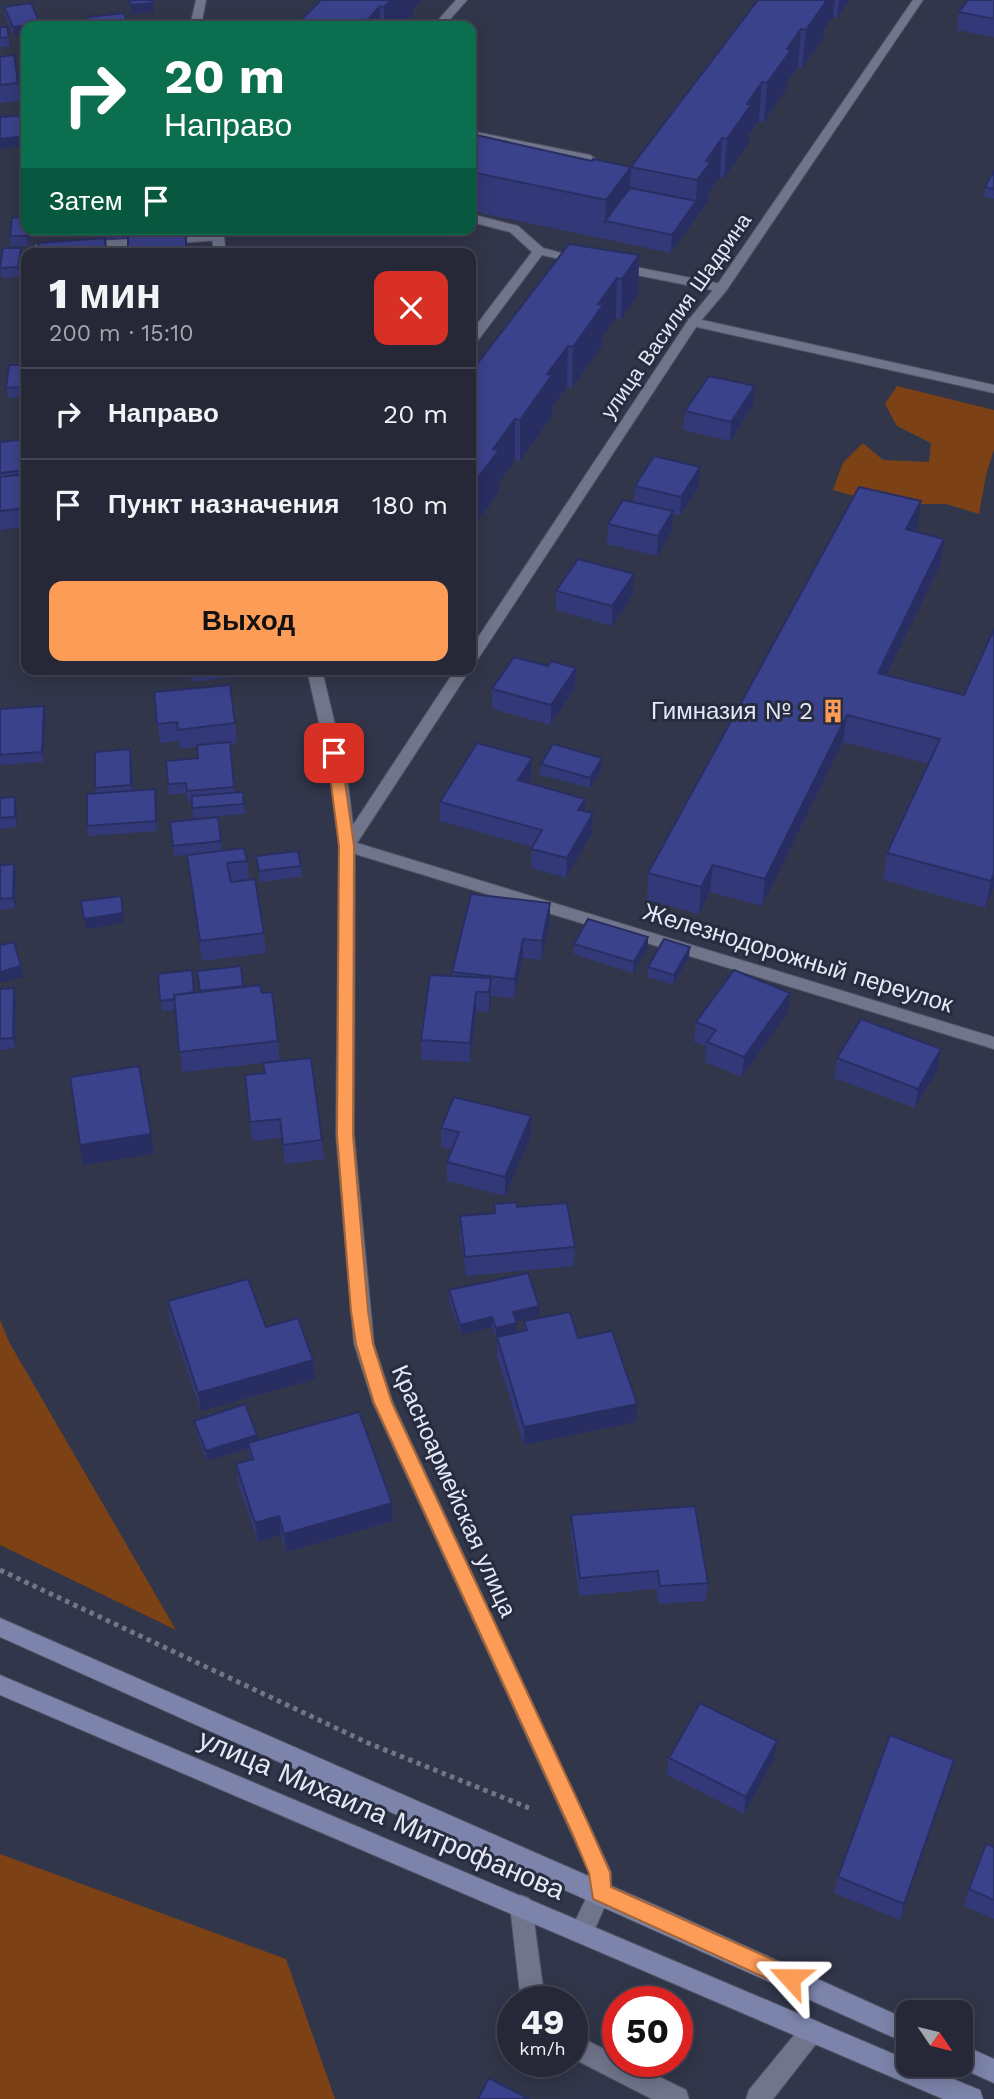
<!DOCTYPE html>
<html lang="ru">
<meta charset="utf-8">
<style>
body{margin:0;font-family:"Work Sans",sans-serif;background:#323443;color:#f1f3f6;height:100vh;display:flex;flex-direction:column;font-size:26px;white-space:nowrap}
*{box-sizing:border-box;margin:0}
p{font-size:23px;color:#a4a6ae}
.icon{flex:none;width:38px;height:38px;fill:none;stroke:currentColor;stroke-width:2;stroke-linecap:round;stroke-linejoin:round}
.map{position:relative;flex:1;overflow:hidden}
.panel{position:absolute;left:21px;top:248px;width:455px;height:427px;display:flex;flex-direction:column;background:#262838;border-radius:14px;box-shadow:0 4px 18px #0003,0 0 0 2px #424453}
.panel>*{flex:none}
.guide{position:absolute;left:21px;top:21px;width:455px;height:214px;border-radius:14px;box-shadow:0 4px 18px #0003,0 0 0 2px #424453;background:#0b6e4f;color:#fff;overflow:hidden}
.needle{width:46px;rotate:125deg}
.buttons{position:absolute;left:896px;top:2000px;display:grid;gap:14px}
.buttons a{display:grid;place-items:center;width:77px;height:77px;border-radius:14px;background:#262838;box-shadow:0 4px 18px #0003,0 0 0 2px #424453;font-size:35px}
.speed{position:absolute;left:497px;top:1986px;display:flex;gap:14px;font-size:35px;font-weight:700;text-align:center}
.speed>*{display:grid;place-content:center;width:91px;height:91px;border-radius:50%;background:#262838;box-shadow:0 4px 18px #0003,0 0 0 2px #424453;line-height:1}
.speed small{font-size:18px;font-weight:400}
.speed .limit{border:10px solid #d22;background:#fff;color:#111}
.pin{position:absolute;display:grid;place-items:center;width:60px;height:60px;color:#fff;margin:-30px;border-radius:14px;box-shadow:0 4px 10px #0006}
.me{position:absolute;width:77px;margin:-38px;rotate:294deg;stroke-linejoin:round;filter:drop-shadow(0 0 5px #0008)}
.turn{display:flex;align-items:center;gap:24px;height:147px;padding:0 28px;font-size:32px}
.turn .icon{width:91px;height:91px;stroke-width:2.5}
.turn b{display:block;font-size:49px;line-height:60px}
.then{display:flex;align-items:center;height:66px;padding:0 28px;background:#0003;gap:14px;font-size:26px}
.round{display:grid;place-items:center;flex:none;width:74px;height:74px;border-radius:14px;background:#323443}
.overview{display:flex;align-items:center;justify-content:space-between;height:119px;padding:0 28px}
h1{font-size:42px;font-weight:800;line-height:52px}
.primary-button{display:flex;gap:14px;margin-top:auto;padding:14px 28px}
.primary-button a{flex:1;height:80px;border-radius:14px;background:#fd9c57;color:#111;font-size:28px;font-weight:800;line-height:80px;text-align:center}
ul{padding:0;list-style:none}
li{display:flex;align-items:center;gap:21px;height:91px;padding:0 28px;border-top:2px solid #424453}
li div{flex:1}
li b{display:block;font-size:26px}
li em{font-style:normal}
.map>svg:first-child{display:block}
.green{fill:#7c4215}
.lines{fill:none;stroke-linecap:round;stroke-linejoin:round}
.service-casing{stroke:#4f5262;stroke-width:2}
.minor-casing{stroke:#4f5262;stroke-width:2}
.secondary-casing{stroke:#4f5262;stroke-width:2}
.path{stroke:#737688;stroke-width:5;stroke-dasharray:4.5 4.5;stroke-linecap:butt}
.service{fill:#70758b;fill-rule:evenodd}
.minor{fill:#70758b;fill-rule:evenodd}
.secondary{fill:#7c84ab;fill-rule:evenodd}
.wall{fill:#333978}
.shaded-wall{fill:#292e62}
.building{fill:#3b428c;stroke:#292e62;stroke-width:2}
.route{fill:#fd9c57;stroke:#a46539;stroke-width:2}
.labels{text-anchor:middle;stroke-width:6;stroke-linejoin:round;paint-order:stroke}
.far-street-label{font-size:21px;fill:#e5e8f5;stroke:#282c3f}
.poi-label{font-size:24px;fill:#e5e8f5;stroke:#282c3f;text-anchor:end}
.street-label{font-size:24px;fill:#e5e8f5;stroke:#282c3f}
.near-street-label{font-size:28px;fill:#e5e8f5;stroke:#282c3f}
</style>
<div class="map">
<svg width="994" height="2099" viewBox="0 0 994 2099">
<rect width="100%" height="100%" fill="#32364a"/>
<path class="green" d="M897,386L994,410V449L986,475L979,514L946,504H883L833,490L843,463L863,443L883,460L929,462L931,443L897,426L885,404Z
M0,1320L9,1342L176,1630L0,1545Z
M0,1854L286,1959L335,2099H0Z"/>
<g class="lines">
<g class="service-casing">
<path id="service" d="M456,0H467L444,26H433Z
M471,131L590,155L596,159L590,163L471,139Z
M471,214L518,226L543,248L587,260L581,264L542,255L476,343L471,344V332L532,252L510,232L471,222Z
M217,233L221,234V240L37,253L31,249L37,245Z
M615,263L722,284L728,288L722,292L611,270L609,267Z
M693,318L994,385V393L688,325V319Z
M521,1895L529,1898L532,1906L545,2002H521L510,1906L513,1898Z
M812,2019L820,2023L824,2031L820,2039L773,2099H746L749,2090L804,2023Z
M572,2033L618,2056V2062H629L686,2090L689,2099H652L572,2058Z"/>
</g>
<g class="minor-casing">
<path id="minor" d="M196,0H206L201,26H190Z
M913,0H923L726,291L698,324L476,662L471,664V648L687,322L717,285Z
M211,229H223L226,254H214Z
M307,670H322L347,775L353,825L455,670H470L357,843L994,1037V1049L355,854L354,1135L374,1344L393,1403L611,1872V1892L590,1940L582,1943L574,1940L570,1932L589,1892V1872L373,1403L354,1344L336,1135L339,846L331,775Z"/>
</g>
<g class="secondary-casing">
<path id="secondary" d="M0,1618L657,1906L908,2020V2044L0,1637Z
M0,1675L908,2060V2065H919L980,2090L983,2099H943L0,1695Z
M961,2044L994,2059V2083L954,2065H961Z"/>
</g>
<path class="path" d="M0,1570L368,1743L529,1808"/>
<use href="#service" class="service"/>
<use href="#minor" class="minor"/>
<use href="#secondary" class="secondary"/>
</g>
<path class="wall" d="M321,0L413,10V15L402,26H295Z
M758,0H850L837,18L833,17L824,29V37L802,68L798,67L788,81L787,88L764,122L759,121L749,135V143L724,178L720,177L709,192L708,201L671,253L471,211V137L592,161L631,167Z
M994,0V37L957,30L959,12Z
M4,7L40,23L41,26H26V34L14,36L5,16Z
M0,27H7L10,46L0,47Z
M14,55L21,101L0,103V57Z
M994,170V199L984,197L985,187Z
M31,229L29,246H11L10,236Z
M99,229H169V235L186,234L187,254H128V239L105,240L106,254H39L100,238Z
M21,248L23,258L20,277L2,278L0,268Z
M639,255L638,295L621,319L616,318L602,337V346L572,388L567,386L552,407V416L520,461L515,460L504,475L499,483V491L478,520L471,519V372Z
M26,365V397L8,398L6,388Z
M755,386L753,405L730,441L683,430L685,411Z
M26,439V527L0,530V442Z
M635,486H699L680,516L673,514L672,531L657,556L607,544L608,524L634,502Z
M917,528L915,532L944,539L940,565L886,676L964,695L994,629V887L985,908L883,880L887,853L929,764L843,742L762,906L710,892L699,914L647,900L648,873Z
M556,591L633,594L612,626L556,610Z
M548,666L576,668L575,687L551,725L492,709V689Z
M189,670H234V677L191,682Z
M154,692L235,723L237,743L230,744L235,793L243,792L245,814L193,818L192,801L188,802L187,793L169,795L166,761L198,758L197,747L180,749L179,741L160,743Z
M0,709L46,717L43,762L0,765Z
M532,758L531,778L528,783L584,811L593,813L592,833L566,878L531,868V849L532,847L440,821V802Z
M602,758V768L590,788L540,775L541,764Z
M132,759L133,790L155,789L157,831L88,836L87,826L96,793L95,788Z
M15,797L17,808V827L0,829V798Z
M218,817L222,851L247,861L249,880L264,933L266,953L202,961L187,855L212,852L174,856L173,846Z
M256,856L301,866L302,877L260,882Z
M0,865L16,874L15,908L0,910Z
M550,903V923L541,960L523,958L514,998L491,996L489,1012L476,1011L470,1062L421,1060V1040L452,976V972Z
M574,944L648,948L633,973L574,954Z
M689,958L673,985L648,977V967Z
M158,974L194,992L243,987L262,993L278,1041L280,1061L182,1072L176,1009L162,1011Z
M14,988L16,998L15,1048L0,1050V989Z
M788,1012L742,1077L705,1062L706,1046L694,1042L696,1022Z
M941,1049L938,1069L915,1108L834,1078L837,1058Z
M245,1075L322,1140L324,1159L285,1164L282,1138L252,1141Z
M441,1128L531,1135L505,1196L447,1181V1162L452,1150L441,1147Z
M494,1204L517,1207L575,1247L574,1266L466,1276L460,1235V1216L494,1213Z
M449,1290L539,1316L516,1321L517,1332L524,1331V1321L578,1338L636,1422L524,1445L497,1356V1338H496L492,1327L461,1335L449,1300Z
M168,1301L266,1327L313,1360L315,1379L201,1411L170,1320Z
M194,1421L258,1440L392,1503L393,1521L286,1552L281,1535L258,1542L238,1483L236,1464L250,1460L248,1448L207,1461L196,1431Z
M571,1515L708,1583L706,1601L659,1604L656,1589L579,1596L571,1533Z
M777,1741L774,1759L744,1814L667,1775L669,1758Z
M954,1760L949,1777L900,1920L834,1893L838,1877Z
M994,1847V1919L964,1906L969,1889Z"/>
<path class="shaded-wall" d="M391,0H422L413,10V15L402,26H384V7Z
M823,0H835L833,17L824,29V37L802,68L806,30Z
M839,0H850L837,18Z
M153,3L154,12L132,14L131,5Z
M380,6V26H362Z
M40,23L41,26H26V34L14,36L13,27Z
M801,29L798,67L788,81L787,88L764,122L767,83L787,49Z
M762,82L759,121L749,135V143L724,178L727,139L747,104Z
M26,136V146L0,149V139Z
M722,138L720,177L709,192L708,201L695,219L697,180L706,161Z
M631,167L629,206L605,221V239L606,200Z
M696,201L695,219L671,253L672,235Z
M28,229H31L29,246L27,236Z
M21,248L23,258L20,277L18,267Z
M639,255L638,295L621,319L622,279Z
M617,278L616,318L602,337V346L572,388L573,347L598,304Z
M568,346L567,386L552,407V416L520,461V420L547,374Z
M755,386L753,405L730,441L731,422Z
M515,419V460L499,483V491L478,520L477,479L493,449Z
M700,467L699,486L680,516L681,497Z
M921,501L917,528L903,556L906,529Z
M673,511L672,531L657,556L658,536Z
M944,539L940,565L874,700L878,673Z
M634,574L633,594L612,626V606Z
M576,668L575,687L551,725V705Z
M44,706L46,717L43,762L42,752Z
M847,715L843,742L762,906L765,879Z
M130,749L132,759L133,795L131,785Z
M532,758L531,778L518,800V780Z
M602,758V768L590,788V778Z
M155,789L157,799V831L156,821Z
M15,797L17,808V827L15,817Z
M585,799L584,818L578,810Z
M593,813L592,833L566,878L567,858Z
M14,864L16,874L15,908L13,898Z
M713,865L710,892L699,914L701,887Z
M994,873V887L985,908L991,881Z
M550,903V923L541,960L542,941Z
M123,913L124,923L86,929L84,919Z
M648,937V948L633,973L634,962Z
M523,939V958L514,998L515,979Z
M690,947L689,958L673,985L674,975Z
M21,966L23,977L0,983V972Z
M491,978V997L489,1012V992Z
M14,988L16,998L15,1048L13,1038Z
M476,992V1011L470,1062V1043Z
M790,993L788,1012L742,1077L744,1057Z
M941,1049L938,1069L915,1108L918,1089Z
M531,1116V1135L505,1196V1177Z
M151,1134L154,1154L83,1165L80,1145Z
M539,1306V1316L513,1322V1312Z
M492,1317V1327L461,1335L460,1325Z
M517,1323V1333L496,1338V1328Z
M313,1360L315,1379L201,1411L198,1393Z
M637,1404L636,1422L524,1445V1427Z
M257,1435L258,1445L248,1443V1448L207,1461L206,1451Z
M392,1503L393,1521L286,1552L284,1534Z
M279,1516L281,1535L258,1542L255,1523Z
M777,1741L774,1759L744,1814L746,1797Z
M954,1760L949,1777L900,1920L904,1904Z"/>
<path class="building" d="M129,0H152L153,3L131,5Z
M321,0H391L384,7L380,6L362,26H295Z
M758,0H827L806,30L801,29L787,49L791,50L767,83L762,82L747,104L751,105L727,139L722,138L706,161L711,162L697,180L631,167L606,200L471,172V137L475,138L476,135L592,161L593,159L631,167Z
M968,0H994V19L959,12Z
M31,3L40,23L13,27L4,7Z
M124,13L129,26H90L87,17Z
M0,27H7L9,37L0,38Z
M14,55L18,83L0,85V57Z
M26,115V136L0,139V117Z
M994,170V189L985,187Z
M630,188L696,201L672,235L605,221Z
M26,217V229H28L27,236H10L12,218Z
M186,234V254H128V236Z
M105,238L106,248L83,250V254H39L38,243Z
M569,244L639,255L622,279L617,278L598,304L603,305L573,347L568,346L547,374L552,375L520,420L515,419L493,449L499,450L477,479L471,477V372Z
M3,248H21L18,267L0,268Z
M9,365H26V387L6,388Z
M709,376L755,386L731,422L685,411Z
M26,439V458H25L26,470L0,473V442Z
M654,456L700,467L681,497L635,486Z
M26,474V508L0,511V477Z
M859,487L921,501L906,529L944,539L878,673L964,695L994,629V873L991,881L887,853L940,739L847,715L765,879L713,865L701,887L648,873Z
M623,500L673,511L658,536L608,524Z
M578,559L634,574L612,606L556,591Z
M514,657L548,666L551,661L576,668L551,705L492,689Z
M230,685L235,723L178,730L177,722L157,724L154,692Z
M44,706L42,752L0,755V709Z
M230,742L234,787L187,791L186,783L168,784L166,761L198,758L197,745Z
M477,743L532,758L518,780L585,799L578,810L593,813L567,858L531,849L542,830L440,802Z
M553,744L602,758L590,778L541,764Z
M130,749L131,785L95,788V752Z
M155,789L156,821L87,826V794Z
M243,792L244,804L192,808V796Z
M15,797V817L0,818V798Z
M218,817L221,841L173,846L170,822Z
M244,848L247,861L227,863L231,882L255,879L264,933L200,941L187,855Z
M298,851L301,866L259,871L256,856Z
M14,864L13,898L0,899V865Z
M471,894L550,903L542,941L523,939L515,979L452,972Z
M121,896L123,913L84,919L81,901Z
M588,919L648,937L634,962L574,944Z
M664,939L690,947L674,975L648,967Z
M14,942L21,966L0,972V945Z
M241,966L243,986L200,991L197,971Z
M192,970L194,992L174,995L175,999L160,1001L158,974Z
M734,970L790,993L744,1057L707,1042L716,1030L696,1022Z
M430,975L491,978L489,992H476L470,1043L421,1040Z
M260,985L262,993L272,992L278,1041L179,1052L174,995Z
M14,988L13,1038L0,1039V989Z
M861,1019L941,1049L918,1089L837,1058Z
M311,1058L322,1140L283,1145L280,1119L250,1122L245,1075L265,1073L263,1063Z
M139,1066L151,1134L80,1145L70,1077Z
M454,1097L531,1116L505,1177L447,1162L459,1132L441,1128Z
M516,1202L517,1207L567,1203L575,1247L465,1257L460,1216L495,1213L494,1204Z
M528,1273L539,1306L513,1312L517,1323L496,1328L492,1317L460,1325L449,1290Z
M248,1279L266,1327L298,1318L313,1360L198,1393L168,1301Z
M570,1312L578,1338L612,1331L637,1404L524,1427L497,1337L527,1330L524,1321Z
M245,1404L257,1435L206,1451L194,1421Z
M359,1412L392,1503L284,1534L279,1516L255,1523L236,1464L253,1459L248,1443Z
M695,1506L708,1583L660,1586L658,1571L580,1578L571,1515Z
M700,1703L777,1741L746,1797L669,1758Z
M890,1735L954,1760L904,1904L838,1877Z
M986,1844L994,1847V1900L969,1889Z
M489,2078L529,2099H478Z"/>
<path class="route" d="M334,749L341,753L354,846L353,1135L368,1311L373,1344L392,1403L588,1823L610,1872L611,1887L798,1971L801,1978L798,1986L790,1989L593,1899L589,1873L573,1835L374,1403L356,1344L351,1311L337,1135L339,846L327,753Z"/>
<defs>
<g id="building-bare" transform="scale(1.89)"><path d="M-4-6H4V6H1V3H-1V6H-4ZM-2.5-4.3h1.7v1.8h-1.7ZM.8-4.3h1.7v1.8H.8ZM-2.5-1h1.7V.8h-1.7ZM.8-1h1.7V.8H.8Z" fill="#fd9c57" stroke="#282c3f" stroke-width="2.5" paint-order="stroke"/></g>
</defs>
<g fill-rule="evenodd">
<use href="#building-bare" x="833" y="711"/>
</g>
<g class="labels">
<g class="far-street-label">
<text transform="translate(676 316) rotate(-55)" y="7">улица Василия Шадрина</text>
</g>
<g class="poi-label">
<text x="813" y="719">Гимназия № 2</text>
</g>
<g class="street-label">
<text transform="translate(798 958) rotate(17)" y="8">Железнодорожный переулок</text>
<text transform="translate(454 1491) rotate(66)" y="8">Красноармейская улица</text>
</g>
<g class="near-street-label">
<text transform="translate(382 1814) rotate(23)" y="10">улица Михаила Митрофанова</text>
</g>
</g>
</svg>
<div class="buttons">
<a><svg class="needle" viewBox="-14 -14 28 28"><path d="M0-13l5 13h-10z" fill="#e53935"/><path d="M0 13l5-13h-10z" fill="#a4a6ae"/></svg></a>
</div>
<div class="speed"><div>49<small>km/h</small></div><div class="limit">50</div></div>
<div class="pin" style="left:334px;top:753px;background:#d93025"><svg class="icon" aria-label="arrive" viewBox="0 0 24 24"><path d="M6 21V4h12l-3 4 3 4H6"/></svg></div>
<svg class="me" style="left:790px;top:1978px" viewBox="-20 -20 40 40"><path d="M0-17L14 15 0 8-14 15z" fill="#fd9c57" stroke="#fff" stroke-width="4"/></svg>
<div class="guide">
<div class="turn"><svg class="icon" aria-label="right" viewBox="0 0 24 24"><path d="M7 20v-9h11M14 6l5 5-5 5"/></svg><div><b>20 m</b>Направо</div></div>
<div class="then">Затем<svg class="icon" aria-label="arrive" viewBox="0 0 24 24"><path d="M6 21V4h12l-3 4 3 4H6"/></svg></div>
</div>
<section class="panel">
<div class="overview"><div><h1>1 мин</h1><p>200 m · 15:10</p></div><a class="round" style="background:#d93025;color:#fff"><svg class="icon" aria-label="close" viewBox="0 0 24 24"><path d="M6 6l12 12M18 6L6 18"/></svg></a></div>
<ul>
<li><svg class="icon" aria-label="right" viewBox="0 0 24 24"><path d="M7 20v-9h11M14 6l5 5-5 5"/></svg><div><b>Направо</b></div><em>20 m</em></li>
<li><svg class="icon" aria-label="arrive" viewBox="0 0 24 24"><path d="M6 21V4h12l-3 4 3 4H6"/></svg><div><b>Пункт назначения</b></div><em>180 m</em></li>
</ul>
<div class="primary-button"><a>Выход</a></div>
</section>
</div>
